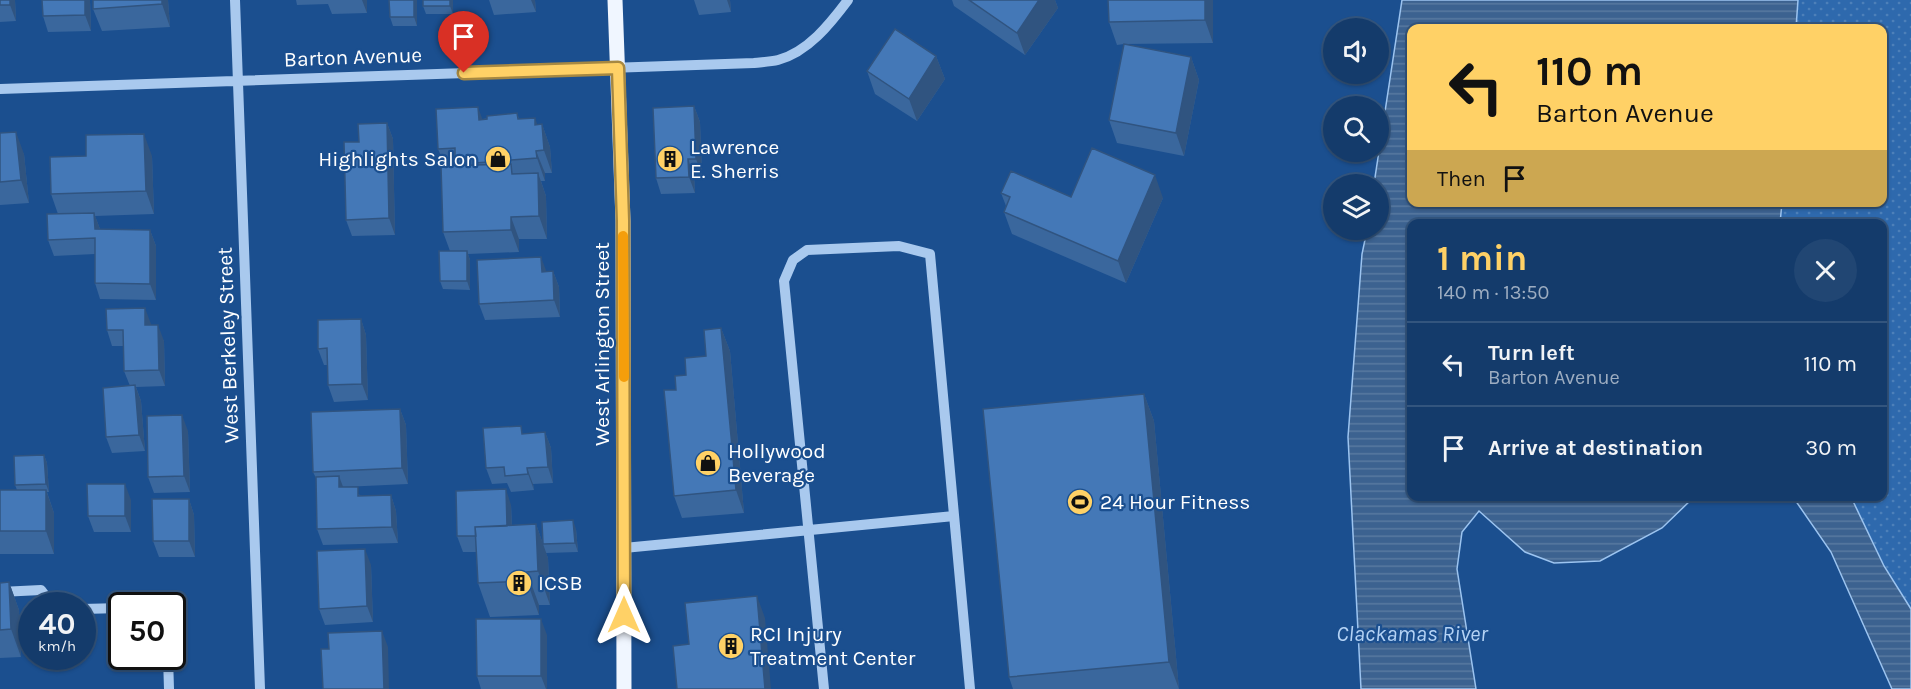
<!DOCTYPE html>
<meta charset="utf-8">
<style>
body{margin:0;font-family:Karla,sans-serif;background:#214673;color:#f1f3f6;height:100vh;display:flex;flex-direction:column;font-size:22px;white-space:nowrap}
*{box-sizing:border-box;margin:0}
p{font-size:20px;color:#9dadc1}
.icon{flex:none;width:33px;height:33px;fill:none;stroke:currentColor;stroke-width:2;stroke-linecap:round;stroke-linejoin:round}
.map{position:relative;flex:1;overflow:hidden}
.side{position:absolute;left:1407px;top:219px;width:480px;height:282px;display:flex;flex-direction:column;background:#143b6b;border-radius:12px;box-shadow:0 2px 4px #0004,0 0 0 2px #33557e}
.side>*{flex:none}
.guide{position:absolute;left:1407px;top:24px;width:480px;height:183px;border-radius:12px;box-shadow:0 2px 4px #0004,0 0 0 2px #33557e;background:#ffd166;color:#111;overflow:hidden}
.fabs{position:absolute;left:1323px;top:18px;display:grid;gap:12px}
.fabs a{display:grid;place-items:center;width:66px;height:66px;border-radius:50%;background:#143b6b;box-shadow:0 2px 4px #0004,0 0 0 2px #33557e;font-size:30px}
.speed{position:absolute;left:18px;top:592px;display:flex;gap:12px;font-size:30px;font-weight:700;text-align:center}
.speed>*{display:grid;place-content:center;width:78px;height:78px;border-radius:50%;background:#143b6b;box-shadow:0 2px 4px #0004,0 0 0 2px #33557e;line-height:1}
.speed small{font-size:15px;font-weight:400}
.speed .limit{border:3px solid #111;border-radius:9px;background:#fff;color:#111}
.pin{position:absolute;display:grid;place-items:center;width:51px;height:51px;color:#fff;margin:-62px -26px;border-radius:50% 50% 50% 0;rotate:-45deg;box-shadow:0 0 6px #0007}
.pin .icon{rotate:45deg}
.me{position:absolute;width:66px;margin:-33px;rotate:0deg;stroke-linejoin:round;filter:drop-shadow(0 0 4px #0008)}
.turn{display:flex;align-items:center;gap:21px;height:126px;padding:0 30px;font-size:27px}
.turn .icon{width:78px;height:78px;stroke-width:2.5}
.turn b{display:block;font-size:42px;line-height:51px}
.then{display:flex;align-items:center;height:57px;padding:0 30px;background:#0003;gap:12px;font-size:22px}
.round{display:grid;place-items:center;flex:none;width:63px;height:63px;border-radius:32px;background:#214673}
.summary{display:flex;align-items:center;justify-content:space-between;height:102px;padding:0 30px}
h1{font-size:36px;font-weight:700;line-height:45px;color:#ffd166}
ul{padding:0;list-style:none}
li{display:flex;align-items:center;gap:18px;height:84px;padding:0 30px;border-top:2px solid #33557e}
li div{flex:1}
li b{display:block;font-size:22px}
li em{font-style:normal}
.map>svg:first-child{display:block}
.grass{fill:url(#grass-dots)}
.water{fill:url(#water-rules);stroke:#9cc4f0;stroke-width:1.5}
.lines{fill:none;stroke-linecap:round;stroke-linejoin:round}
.minor{stroke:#a9c9ee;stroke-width:10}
.major{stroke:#f0f6ff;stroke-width:15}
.wall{fill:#3a679d}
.shaded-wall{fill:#305480}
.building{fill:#4478b7;stroke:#305480;stroke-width:1.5}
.route-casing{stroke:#a68842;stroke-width:15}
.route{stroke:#ffd166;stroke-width:10}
.slow{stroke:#f59e0b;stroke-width:10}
.labels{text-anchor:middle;stroke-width:4.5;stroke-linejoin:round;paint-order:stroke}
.street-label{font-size:21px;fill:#fff;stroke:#1b4f8f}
.poi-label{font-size:21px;fill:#fff;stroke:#1b4f8f;text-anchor:start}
.water-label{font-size:22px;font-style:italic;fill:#b5d3f5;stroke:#1b4f8f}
</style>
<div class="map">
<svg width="1911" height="689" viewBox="0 0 1911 689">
<defs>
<pattern id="grass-dots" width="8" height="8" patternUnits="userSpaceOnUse" patternTransform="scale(1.5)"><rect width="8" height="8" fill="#2e69ad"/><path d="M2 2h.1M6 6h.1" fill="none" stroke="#4d80b9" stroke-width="1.8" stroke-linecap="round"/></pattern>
<pattern id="water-rules" width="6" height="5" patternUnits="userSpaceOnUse" patternTransform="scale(1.5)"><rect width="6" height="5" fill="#3c6290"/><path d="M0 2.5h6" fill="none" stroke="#597aa1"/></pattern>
</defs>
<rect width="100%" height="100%" fill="#1b4f8f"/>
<path class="grass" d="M1798,0H1911V609L1884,566L1851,497L1882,496V224H1780L1782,203L1882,202V28H1796Z"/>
<path class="water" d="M1402,0H1798L1796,28H1412V202L1782,203L1780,223L1412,224V496L1694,497L1662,528L1600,561L1554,563L1525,552L1479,511L1462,532L1457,569L1476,689H1361L1348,437L1362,254L1367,230H1378V184H1374Z
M1793,497H1851L1884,566L1911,609V689H1892L1831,552Z"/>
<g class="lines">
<path class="minor" d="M235,0L260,689
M0,89L754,63C762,62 770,62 778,60C808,52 830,24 848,0
M624,548L954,516
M0,592L41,590L53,606
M82,609L122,608
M168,657L169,689
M824,689L784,281L793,260L807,250L899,246L930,254L970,689"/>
<path class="major" d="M615,0L623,221L624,689"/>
</g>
<path class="wall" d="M0,0H15L16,21L0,22Z
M90,0L91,31L48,32L43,16Z
M93,0H168L170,27L102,31L93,9Z
M296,0H367V13L332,14L328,4L297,5Z
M389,0H417V26H393L390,17Z
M423,0H453V14H426L423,6Z
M489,0H535L536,12L494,15Z
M694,0H730L731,12L699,15Z
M952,0H1055L1058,8L1025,55L954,6Z
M1213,0V43L1124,44L1191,57L1199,80L1184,156L1117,143L1109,120L1124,44L1117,45L1109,22Z
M936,56L945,79L917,121L875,94L867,71Z
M694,106L700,122L702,175H694L695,193L661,194L656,178Z
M517,113L519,119L537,125L542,124L550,147L552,173H545V181H541L546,196L547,239H519V252L468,254L470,260V290L443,289L440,281L450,251L443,232L445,166L438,149L483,119Z
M387,123L393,139L395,235L352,236L346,220L359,142Z
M0,133L24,154L29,203L0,205Z
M152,156L154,214L95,216L100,229L150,230L156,246V300L100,299L95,283V254L54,256L48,240L58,214L51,194Z
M1001,193L1071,197L1163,198L1126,283L1012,234L1004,212L1006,206Z
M547,271H553L559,287L560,317L485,320L479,304Z
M361,319L366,335L368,400L334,402L328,385V365H324L318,349Z
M151,325L164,341L165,386L136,387L141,401L145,451L112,453L106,437L130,386L124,371V346H112L107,330Z
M721,328L730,351L744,513L682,518L674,496L676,390L686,375L706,356Z
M1144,394L1154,421L1179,689H1013L1009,677Z
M400,409L406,425L408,484L343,487L362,496L391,495L396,511L398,543L323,545L317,529L316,478L313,472Z
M188,431L190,492L154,493L148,477Z
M545,432L551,448L553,483L533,484L534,490L511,492L507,483L492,484L486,468L524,434Z
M44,455L47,463L49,492H47L54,513V554H0V490H17L15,485Z
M189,499L194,515L195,557H159L153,541Z
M131,500V532H94L88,516Z
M511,505L512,525L536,524L543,544L576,529L578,552L546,553L548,558L550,605H539V615L490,617L478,583L476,552H463L457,536Z
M371,565L373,622L325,625L319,609Z
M9,582L19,610L21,657L0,658V583Z
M547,635V689H481L477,676Z"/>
<path class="shaded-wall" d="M10,0H15L16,21L10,5Z
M85,0H90L91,31L85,15Z
M162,0H168L170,27L162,4Z
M362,0H367V13Z
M414,0H417V26L414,17Z
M450,0H453V14L450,6Z
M531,0H535L536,12Z
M727,0H730L731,12Z
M1039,0H1055L1058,8L1025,55L1017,33Z
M1205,0H1213V43L1205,20Z
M936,56L945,79L917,121L909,99Z
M1191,57L1199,80L1184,156L1176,133Z
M694,106L700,122L702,175L696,159Z
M478,107L486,129L479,120Z
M535,118L543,140L542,124L550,147L552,173L535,125Z
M387,123L393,139L395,235L389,218Z
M16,132L24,154L29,203L21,180Z
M144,134L152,156L154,214L146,191Z
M536,151L545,173V181L537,158Z
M688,159L694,175L695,193L689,177Z
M538,173L546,196L547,239L539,216Z
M1155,175L1163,198L1126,283L1118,261Z
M94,213L100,229L101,245L95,229Z
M511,217L519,239V252L511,230Z
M150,230L156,246V300L150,284Z
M467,251L470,260V290L467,281Z
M541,257L547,273L542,272Z
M553,271L559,287L560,317L554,300Z
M145,308L151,324V341L145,325Z
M361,319L366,335L368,400L362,384Z
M158,325L164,341L165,386L159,370Z
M721,328L730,351L744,513L736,490Z
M135,385L141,401L145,451L139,435Z
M1144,394L1154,421L1179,689L1169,662Z
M400,409L406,425L408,484L402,468Z
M182,415L188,431L190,492L184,476Z
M545,432L551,448L553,483L548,467Z
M44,455L47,463L49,492L46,484Z
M527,468L533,484L534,490L528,474Z
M339,476L345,492L339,487Z
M125,484L131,500V532L125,516Z
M506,489L511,505L513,551L507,535Z
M46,490L54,513V554L46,531Z
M391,495L396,511L398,543L392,527Z
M189,499L194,515L195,557L189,541Z
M573,520L576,529L578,552L575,543Z
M536,524L548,558L550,605L538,571Z
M365,549L371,565L373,622L367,606Z
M527,572L539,605V615L527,581Z
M9,582L19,610L21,657L11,629Z
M757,596L765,618L771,689H765Z
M541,619L547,635V689H546L541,676Z
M382,631L388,647L389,689H384Z"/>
<path class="building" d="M0,0H10V5H0Z
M42,0H85V15L43,16Z
M93,0H162V4L93,9Z
M389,0H414V17H390Z
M423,0H450V6H423Z
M969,0H1039L1017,33Z
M1108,0H1205V20L1109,22Z
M895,29L936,56L909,99L867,71Z
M1124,44L1191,57L1176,133L1109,120Z
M694,106L696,159H688L689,177L656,178L653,108Z
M478,107L479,120L487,119V116L517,113L518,119L535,118V125L542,124L544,150L536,151L537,158L475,163L474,158L455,159V148L438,149L436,109Z
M387,123L389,218L346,220L344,142H359L358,124Z
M16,132L21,180L0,182V133Z
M144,134L146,191L51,194L50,157L86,156V135Z
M1092,148L1155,175L1118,261L1004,212L1010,197L1001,193L1011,171L1071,197Z
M511,164L512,174L538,173L539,216L511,217V230L443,232L441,166Z
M94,213L95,229L150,230V284L95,283V238L48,240L47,214Z
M439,251H467V281H440Z
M541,257L542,272L553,271L554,300L479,304L477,260Z
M145,308V325H158L159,370L124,371L123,330H107L106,309Z
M361,319L362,384L328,385L327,348L318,349V320Z
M721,328L736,490L674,496L664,390H676L675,376L686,375L685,358L706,356L704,330Z
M135,385L139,435L106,437L103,388Z
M1144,394L1169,662L1009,677L983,409Z
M400,409L402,468L313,472L311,412Z
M182,415L184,476L148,477L147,416Z
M521,426L522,434L545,432L548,467L527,468L528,474L505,476L504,467L486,468L483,428Z
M44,455L46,484L15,485L14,456Z
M339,476V487H358V496L391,495L392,527L317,529L316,477Z
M87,484H125V516H88Z
M506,489L507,526L475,527L476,536H457L456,491Z
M0,490H46V531H0Z
M152,499H189V541H153Z
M573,520L575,543L543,544L542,522Z
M536,524L538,571L527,572V581L478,583L475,527Z
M365,549L367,606L319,609L317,551Z
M9,582L11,629L0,630V583Z
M757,596L765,689H677L673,646L689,644L685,603Z
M476,619H541V676H477Z
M382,631L384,689H323L321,649H329L328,633Z"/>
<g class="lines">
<g class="route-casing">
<path id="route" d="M464,73L618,68L623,221L624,615"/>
</g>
<use href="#route" class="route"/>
<path class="slow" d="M623,236L624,377"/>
</g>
<defs>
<g id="shop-disc" transform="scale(1.35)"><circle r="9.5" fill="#ffd166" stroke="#1b4f8f"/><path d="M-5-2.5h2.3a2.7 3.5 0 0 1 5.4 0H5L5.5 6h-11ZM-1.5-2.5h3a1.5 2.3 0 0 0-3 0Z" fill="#111"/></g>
<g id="building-disc" transform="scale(1.35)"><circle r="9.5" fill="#ffd166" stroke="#1b4f8f"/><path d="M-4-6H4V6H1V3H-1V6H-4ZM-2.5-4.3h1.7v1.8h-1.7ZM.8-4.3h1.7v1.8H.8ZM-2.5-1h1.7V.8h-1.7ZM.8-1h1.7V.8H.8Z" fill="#111"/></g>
<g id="stadium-disc" transform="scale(1.35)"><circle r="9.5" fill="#ffd166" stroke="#1b4f8f"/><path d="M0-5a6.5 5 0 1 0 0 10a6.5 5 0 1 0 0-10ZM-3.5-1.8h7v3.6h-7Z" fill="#111"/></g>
</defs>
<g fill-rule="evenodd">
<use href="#shop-disc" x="498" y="159"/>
<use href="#building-disc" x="670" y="159"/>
<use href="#shop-disc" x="708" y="463"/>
<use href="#stadium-disc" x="1080" y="502"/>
<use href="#building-disc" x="519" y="583"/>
<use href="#building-disc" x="731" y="646"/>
</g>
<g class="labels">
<g class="street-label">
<text transform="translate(353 57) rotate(-2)" y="7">Barton Avenue</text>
<text transform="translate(602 344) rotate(-90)" y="7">West Arlington Street</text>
<text transform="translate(228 345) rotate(-92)" y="7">West Berkeley Street</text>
</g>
<g class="poi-label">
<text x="690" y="154">Lawrence<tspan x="690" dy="24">E. Sherris</tspan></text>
<text x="478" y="166" text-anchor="end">Highlights Salon</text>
<text x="728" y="458">Hollywood<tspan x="728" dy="24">Beverage</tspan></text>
<text x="1100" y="509">24 Hour Fitness</text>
<text x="538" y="590">ICSB</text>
<text x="750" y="641">RCI Injury<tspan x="750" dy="24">Treatment Center</tspan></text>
</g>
<g class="water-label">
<text x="1412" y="641">Clackamas River</text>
</g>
</g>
</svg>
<div class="fabs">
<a><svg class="icon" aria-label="sound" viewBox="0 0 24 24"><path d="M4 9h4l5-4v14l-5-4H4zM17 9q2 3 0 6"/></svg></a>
<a><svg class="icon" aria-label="search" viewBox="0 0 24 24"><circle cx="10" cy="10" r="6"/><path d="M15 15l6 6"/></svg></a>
<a><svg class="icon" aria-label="layers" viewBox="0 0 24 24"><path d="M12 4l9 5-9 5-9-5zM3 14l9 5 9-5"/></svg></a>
</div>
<div class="speed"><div>40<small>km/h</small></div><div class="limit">50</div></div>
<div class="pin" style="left:464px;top:73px;background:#d93025"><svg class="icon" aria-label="arrive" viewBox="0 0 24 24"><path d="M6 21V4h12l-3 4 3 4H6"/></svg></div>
<svg class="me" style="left:624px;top:615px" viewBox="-20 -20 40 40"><path d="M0-17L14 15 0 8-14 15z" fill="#ffd166" stroke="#fff" stroke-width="4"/></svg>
<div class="guide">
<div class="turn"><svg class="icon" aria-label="left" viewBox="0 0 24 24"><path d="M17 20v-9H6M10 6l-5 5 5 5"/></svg><div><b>110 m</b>Barton Avenue</div></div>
<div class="then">Then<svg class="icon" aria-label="arrive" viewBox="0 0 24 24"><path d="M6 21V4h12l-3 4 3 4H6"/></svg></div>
</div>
<section class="side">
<div class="summary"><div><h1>1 min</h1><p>140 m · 13:50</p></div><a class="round"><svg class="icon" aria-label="close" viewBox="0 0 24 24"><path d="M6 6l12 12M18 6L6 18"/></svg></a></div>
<ul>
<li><svg class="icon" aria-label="left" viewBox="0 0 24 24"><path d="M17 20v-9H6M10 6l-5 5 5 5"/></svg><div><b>Turn left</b><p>Barton Avenue</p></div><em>110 m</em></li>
<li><svg class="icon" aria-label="arrive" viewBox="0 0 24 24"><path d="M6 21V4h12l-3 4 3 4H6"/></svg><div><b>Arrive at destination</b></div><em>30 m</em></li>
</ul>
</section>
</div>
